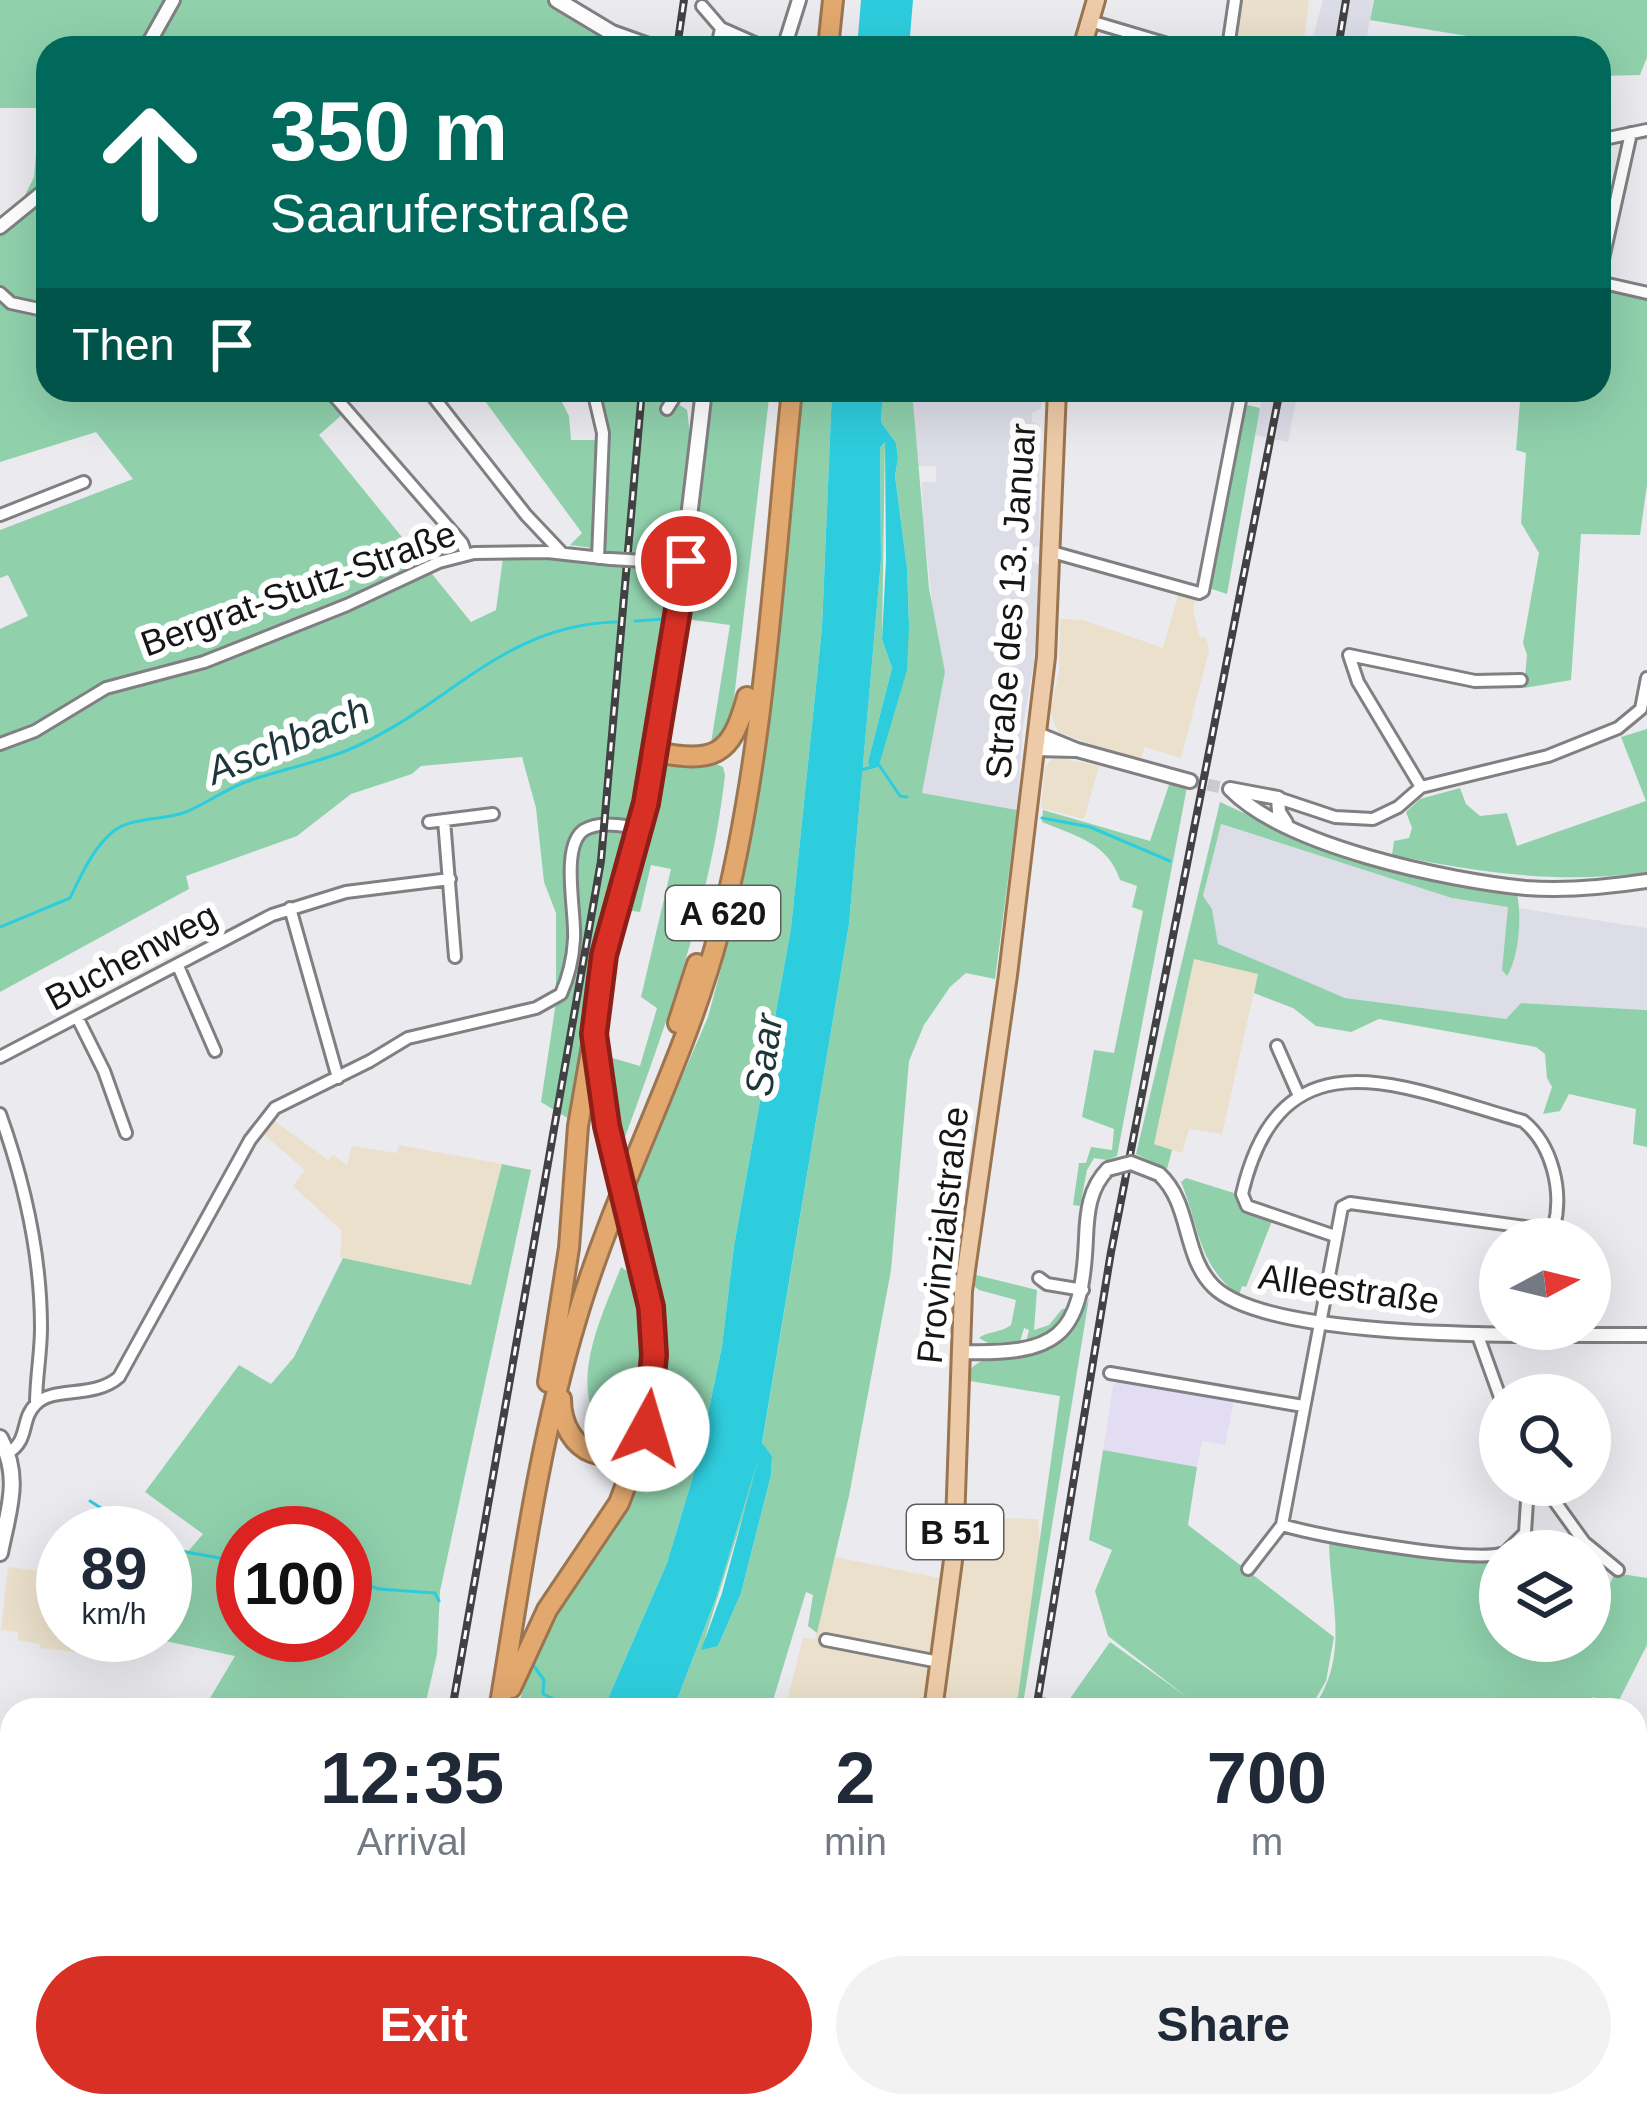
<!DOCTYPE html>
<meta charset="utf-8">
<style>
body{margin:0;font-family:Helvetica,sans-serif;background:#f2f2f3;color:#1f2937;height:100vh;display:flex;flex-direction:column;font-size:45px;white-space:nowrap}
*{box-sizing:border-box;margin:0}
p{font-size:39px;color:#747a83}
.icon{flex:none;width:66px;height:66px;fill:none;stroke:currentColor;stroke-width:2;stroke-linecap:round;stroke-linejoin:round}
.map{position:relative;flex:1;overflow:hidden}
.details{position:absolute;left:0px;top:1698px;width:1647px;height:420px;display:flex;flex-direction:column;background:#fff;border-radius:36px 36px 0 0;box-shadow:0 12px 48px #0002}
.details>*{flex:none}
.top-card{position:absolute;left:36px;top:36px;width:1575px;height:366px;border-radius:36px;box-shadow:0 12px 48px #0002;background:#00695c;color:#fff;overflow:hidden}
.needle{width:78px;rotate:83deg}
.controls{position:absolute;left:1479px;top:1218px;display:grid;gap:24px}
.controls a{display:grid;place-items:center;width:132px;height:132px;border-radius:50%;background:#fff;box-shadow:0 12px 48px #0002;font-size:60px}
.speed{position:absolute;left:36px;top:1506px;display:flex;gap:24px;font-size:60px;font-weight:700;text-align:center}
.speed>*{display:grid;place-content:center;width:156px;height:156px;border-radius:50%;background:#fff;box-shadow:0 12px 48px #0002;line-height:1}
.speed small{font-size:30px;font-weight:400}
.speed .limit{border:18px solid #d22;background:#fff;color:#111}
.pin{position:absolute;display:grid;place-items:center;width:102px;height:102px;color:#fff;margin:-51px;border:6px solid #fff;border-radius:50%;box-shadow:0 3px 12px #0007}
.me{position:absolute;width:132px;margin:-66px;rotate:6deg;stroke-linejoin:round;filter:drop-shadow(0 0 9px #0008)}
.turn{display:flex;align-items:center;gap:42px;height:252px;padding:0 36px;font-size:54px}
.turn .icon{width:156px;height:156px;stroke-width:2.5}
.turn b{display:block;font-size:84px;line-height:102px}
.then{display:flex;align-items:center;height:114px;padding:0 36px;background:#0003;gap:24px;font-size:45px}
.eta{display:flex;justify-content:space-evenly;align-items:center;height:204px;text-align:center}
.eta b{font-size:72px;font-weight:700;line-height:84px}
.cta{display:flex;gap:24px;margin-top:auto;padding:24px 36px}
.cta a{flex:1;height:138px;border-radius:72px;background:#d93025;color:#fff;font-size:48px;font-weight:700;line-height:138px;text-align:center}
.cta a+a{background:#f2f2f3;color:#1f2937}
.map>svg:first-child{display:block}
.commercial{fill:#eae0cb}
.built{fill:#dddde8}
.education{fill:#e2ddf3}
.green{fill:#90d1ac;fill-rule:evenodd}
.water{fill:#2ecdde}
.lines{fill:none;stroke-linecap:round;stroke-linejoin:round}
.stream{stroke:#2ecdde;stroke-width:3}
.tertiary-tunnel{stroke:#cacacf;stroke-width:12;stroke-dasharray:12 6;stroke-linecap:butt}
.minor-casing{stroke:#808083;stroke-width:16}
.tertiary-casing{stroke:#808083;stroke-width:18}
.secondary-casing{stroke:#808083;stroke-width:20}
.primary-casing{stroke:#9b7550;stroke-width:22}
.motorway-casing{stroke:#9b7550;stroke-width:24}
.minor{stroke:#fff;stroke-width:10}
.tertiary{stroke:#fff;stroke-width:12}
.secondary{stroke:#fff;stroke-width:14}
.primary{stroke:#eecba8;stroke-width:16}
.motorway{stroke:#e2a86e;stroke-width:18}
.rail-casing{stroke:#424244;stroke-width:8}
.rail{stroke:#fff;stroke-width:3;stroke-dasharray:9;stroke-linecap:butt}
.minor-bridge-casing{stroke:#808083;stroke-width:16;stroke-linecap:butt}
.tertiary-bridge-casing{stroke:#808083;stroke-width:18;stroke-linecap:butt}
.motorway-bridge-casing{stroke:#9b7550;stroke-width:24;stroke-linecap:butt}
.minor-bridge{stroke:#fff;stroke-width:10}
.tertiary-bridge{stroke:#fff;stroke-width:12}
.motorway-bridge{stroke:#e2a86e;stroke-width:18}
.route-casing{stroke:#8d1f18;stroke-width:30}
.route{stroke:#d93025;stroke-width:21}
.labels{text-anchor:middle;stroke-width:12;stroke-linejoin:round;paint-order:stroke}
.shield{fill:#fff;stroke:#5c5c5d;stroke-width:3}
.shield-label{font-size:33px;font-weight:bold;fill:#161617}
.street-label{font-size:36px;fill:#161617;stroke:#fff}
.water-label{font-size:39px;font-style:italic;fill:#1d3639;stroke:#fff}
</style>
<div class="map">
<svg width="1647" height="2118" viewBox="0 0 1647 2118">
<rect width="100%" height="100%" fill="#eaeaef"/>
<path class="commercial" d="M1229,0H1309L1303,48H1222Z
M1179,592L1196,597L1193,610L1200,638L1206,637L1209,651L1181,758L1145,747L1140,762L1058,732L1050,712L1059,672L1060,619L1083,620L1163,648Z
M1055,757L1099,766L1084,819L1041,808L1045,767Z
M1194,959L1258,974L1222,1134L1189,1129L1182,1153L1154,1144Z
M272,1119L328,1160L333,1155L347,1165L352,1146L396,1153L399,1145L502,1164L471,1285L340,1257L342,1231L293,1186L305,1170L262,1133Z
M967,1517L1038,1519L1040,1544L1016,1710H785L803,1638L815,1639L835,1557L939,1578L946,1524Z
M63,1564V1635H98L97,1654L40,1648V1644L18,1640V1632L1,1630L8,1567L48,1572Z"/>
<path class="built" d="M1323,0H1373L1365,48H1310Z
M912,390H1044L1041,409L1032,413V422L1040,425L1039,546L1027,550V558L1039,565V573L1034,662L1023,726L1017,810L922,793L945,672L934,620L923,519L922,482H936V466H917Z
M1247,390H1298L1288,442L1255,435L1263,394Z
M1220,824L1352,866L1365,865L1453,898L1647,928V1010L1521,1003L1506,1019L1345,998L1291,976L1218,944L1212,909L1203,897Z"/>
<path class="education" d="M1118,1381L1234,1399L1225,1445L1202,1441L1197,1467L1103,1450L1113,1386Z"/>
<path class="green" d="M0,0H548L636,48H48V390H324L344,413L319,435L471,622L496,610L503,558L553,557L604,563L608,436L602,390L664,394L687,410C697,472 677,565 667,628C640,794 606,957 574,1122L541,1102L556,1002V913L544,882L536,808L522,757L421,766L412,774L351,794L297,836L186,876L189,889L0,992V629L28,616L8,575L0,578V530L133,479L96,432L0,462V236L27,214L21,203L34,177L40,108H0Z
M1374,0H1647V57L1640,75L1599,76V48H1539L1370,20Z
M1599,288L1647,298V484L1640,535L1581,534L1571,680L1524,688L1527,655L1523,643L1539,553L1521,523L1526,453L1516,450L1521,390H1599Z
M477,390H556L569,416L571,440H596L592,548L570,545L582,533Z
M713,390H770L733,707L724,737L710,749L730,625L686,619Z
M802,390H832L822,628L791,928L734,1246L722,1346L700,1453L667,1563L603,1710H516L540,1645L643,1470L661,1404L662,1342L636,1183L708,1017L742,891Z
M883,390H912L929,588L945,672L922,793L1017,810L995,979L966,973L950,987L924,1025L909,1061L891,1270L849,1496L817,1633L808,1626L813,1595L806,1592L770,1710H673L716,1598L759,1456L761,1458L705,1638L718,1646L741,1593L771,1475L772,1456L762,1444L849,924L881,560L880,448L885,442L882,639L892,668L868,762L872,768L909,625L907,568L895,476L898,458L896,443L881,422Z
M1247,405L1260,408L1227,594L1209,588Z
M1647,729V872C1560,885 1477,872 1392,855L1394,841L1409,838L1412,828L1406,812L1420,799L1460,788L1466,804L1480,816L1507,813L1517,846L1646,801L1621,737Z
M716,764L723,767L725,775C711,902 665,1028 621,1148L605,1056L603,1023L609,1057L640,1066L657,1008L641,997L671,869L651,865L640,912L627,910L651,833L662,772L668,766Z
M1170,782L1187,787L1117,1156L1107,1160L1094,1158L1087,1170L1080,1206L1073,1205L1079,1163H1086L1091,1147L1112,1150L1114,1129L1082,1117L1094,1050L1114,1053L1143,911L1132,907L1137,886L1120,880C1108,843 1076,836 1042,822L1043,810L1150,841Z
M1220,802L1287,833L1517,894C1522,916 1519,958 1507,976L1502,970L1508,907L1452,898L1221,824L1203,896L1212,909L1218,944L1345,998L1506,1019L1521,1003L1647,1010V1147L1633,1144L1636,1109L1569,1094L1560,1111L1543,1114L1552,1087L1547,1078L1545,1054L1536,1047L1379,1019L1351,1032L1316,1026L1293,1008L1254,993L1258,974L1194,959L1154,1144L1172,1150L1167,1169L1136,1154Z
M502,1164L531,1170L440,1591L437,1654L424,1710H203L235,1656L156,1639L157,1635H165V1578L203,1534L145,1492L239,1365L271,1384L294,1357L343,1258L471,1285ZM243,1533H345V1635H243Z
M1186,1178L1237,1194L1243,1211L1272,1221L1246,1287L1242,1286L1239,1295C1198,1266 1199,1225 1181,1182Z
M621,1267L635,1277C641,1317 657,1421 603,1432C567,1384 602,1316 621,1267Z
M976,1275L1037,1290L1034,1330L1049,1325L1062,1309L1070,1308C1059,1325 1045,1336 1026,1342L1029,1330L1024,1328L1020,1342L990,1344L979,1338C987,1331 1001,1333 1011,1325L1016,1300L979,1290L974,1286Z
M1089,1298L1022,1710H1016L1060,1396L970,1381V1370C993,1340 1052,1385 1089,1298Z
M1103,1450L1197,1467L1188,1525L1334,1637L1326,1681L1309,1710H1039L1041,1696L1066,1704L1110,1642L1187,1697L1108,1636L1095,1591L1112,1550L1089,1540Z
M1329,1542L1500,1560L1495,1575L1500,1578V1641H1590V1625L1615,1573L1647,1578V1645L1616,1706L1593,1697L1583,1710H1312C1351,1656 1330,1603 1329,1542Z
M12,2083V2106H347L343,2118H7Z
M516,2106H737L728,2111L727,2118H512Z
M1354,2106H1532L1530,2118H1354Z"/>
<path class="water" d="M861,0H913L909,48H857Z
M832,390H883L881,422L896,443L898,458L895,476L907,568L909,625L907,670L879,765L871,769L868,762L892,668L882,639L886,560L885,442L880,448L881,560L849,924L762,1443L772,1456L771,1475L741,1593L718,1646L701,1650L722,1593L759,1457L716,1598L673,1710H603L667,1563L700,1453L722,1346L734,1246L791,928L822,628Z"/>
<g class="lines">
<path class="stream" d="M635,621L664,619
M861,770L879,765L900,796L907,797
M1042,818L1090,827L1170,861
M0,927L70,898C82,874 93,847 115,830C133,817 165,820 186,812C205,804 223,791 243,783C277,770 314,764 348,750C448,708 501,625 616,622
M90,1501L140,1533
M165,1548L230,1560L243,1567
M345,1578L379,1589L435,1593L439,1601
M531,1662L544,1680L543,1694L569,1706
M1635,1819L1647,1817"/>
<path class="tertiary-tunnel" d="M1190,781L1223,788"/>
<g class="minor-casing">
<path id="minor" d="M702,6L721,28L766,48
M1090,21L1181,48
M717,48L721,28
M1228,48L1235,0
M1599,140L1647,130
M1599,277L1631,133
M1599,282L1647,293
M0,293L11,303L48,311
M329,390L462,543L466,554
M428,390L526,515L561,552
M593,390L603,433L598,558
M667,409L679,390
M0,515L84,482
M1052,552L1199,593L1203,591L1242,390
M0,744L35,731L106,688L204,662L347,605L439,562L474,553L547,552L611,559
M1421,787L1358,682L1349,655L1475,681L1521,680
M1278,798L1335,817L1373,819L1398,807L1421,787L1548,756L1618,728L1641,709L1647,678
M444,820L455,957
M429,822L493,814
M290,908L338,1078
M178,966L215,1051
M78,1019L104,1071L126,1133
M1277,1046L1299,1096
M0,1057L272,915L346,892L450,879
M0,1114C24,1181 41,1256 41,1328C41,1353 36,1378 36,1404
M1039,1278L1047,1284L1083,1290
M1477,1333L1500,1397
M1110,1373L1303,1406
M8,1453C30,1440 20,1419 36,1404C53,1386 94,1399 119,1377L250,1140L275,1108L370,1061L408,1038L536,1008L561,994C569,976 573,959 574,939C576,913 560,846 584,830C600,820 623,826 640,828
M1543,1485L1584,1542L1618,1570
M1282,1525C1319,1536 1466,1562 1500,1554
M1507,1551L1525,1533L1528,1485
M1248,1569L1282,1525L1342,1207L1350,1203L1548,1230L1554,1227C1563,1192 1553,1145 1523,1121C1405,1088 1281,1026 1242,1194L1247,1206L1335,1236
M826,1640L939,1662
M1635,2100L1647,2102
M1071,2118L1077,2106
M1304,2118L1310,2106"/>
</g>
<g class="tertiary-casing">
<path id="tertiary" d="M146,48L173,0
M784,48L799,0
M0,227L48,188
M1038,734L1077,750L1190,781
M1036,749L1075,750
M1230,789C1286,847 1447,880 1526,888C1566,891 1608,887 1647,881
M1230,789L1278,798L1279,812L1286,823
M1159,1174C1192,1204 1182,1256 1214,1287C1274,1344 1559,1334 1647,1335
M959,1352C1057,1355 1082,1339 1086,1238C1087,1213 1089,1188 1108,1169"/>
</g>
<g class="secondary-casing">
<path id="secondary" d="M557,0L612,33L654,48
M597,993C609,927 634,864 647,798C673,663 688,527 704,390
M0,1438C22,1478 8,1511 0,1553"/>
</g>
<g class="primary-casing">
<path id="primary" d="M1082,48L1096,0
M933,1710L954,1553L963,1291L1008,975L1046,657L1057,390
M886,2118L888,2106"/>
</g>
<g class="motorway-casing">
<path id="motorway" d="M828,48L833,0
M655,752C714,763 731,757 747,697
M597,993L594,1034L606,1126
M678,1023L697,964
M548,1382L569,1248L578,1126L594,1034
M561,1399C561,1453 617,1478 642,1427
M511,1688L547,1610L619,1503L647,1429L654,1339L639,1252
M499,1710C521,1578 538,1445 577,1317C616,1185 684,1065 719,932C765,756 773,570 792,390
M383,2118L387,2106"/>
</g>
<use href="#minor" class="minor"/>
<use href="#tertiary" class="tertiary"/>
<use href="#secondary" class="secondary"/>
<use href="#primary" class="primary"/>
<use href="#motorway" class="motorway"/>
<g class="rail-casing">
<path id="rail" d="M677,48L684,0
M1338,48L1346,0
M452,1710L601,861L642,390
M1036,1710L1111,1252L1280,390
M358,2118L362,2106
M966,2118L968,2106"/>
</g>
<use href="#rail" class="rail"/>
<g class="minor-bridge-casing">
<path id="minor-bridge" d="M611,559L644,561"/>
</g>
<g class="tertiary-bridge-casing">
<path id="tertiary-bridge" d="M1108,1169L1131,1163L1159,1174"/>
</g>
<g class="motorway-bridge-casing">
<path id="motorway-bridge" d="M606,1126L639,1252"/>
</g>
<use href="#minor-bridge" class="minor-bridge"/>
<use href="#tertiary-bridge" class="tertiary-bridge"/>
<use href="#motorway-bridge" class="motorway-bridge"/>
</g>
<g class="lines">
<g class="route-casing">
<path id="route" d="M647,1429L654,1355L651,1307L607,1126L594,1034L604,955L646,803L686,561"/>
</g>
<use href="#route" class="route"/>
</g>
<g class="labels">
<g class="shield">
<rect x="666" y="886" width="114" height="54" rx="9"/>
<rect x="907" y="1505" width="96" height="54" rx="9"/>
</g>
<g class="shield-label">
<text x="723" y="925">A 620</text>
<text x="955" y="1544">B 51</text>
</g>
<g class="street-label">
<text transform="translate(298 588) rotate(-20)" y="13">Bergrat-Stutz-Straße</text>
<text transform="translate(1010 601) rotate(-86)" y="13">Straße des 13. Januar</text>
<text transform="translate(131 956) rotate(-28)" y="13">Buchenweg</text>
<text transform="translate(942 1235) rotate(-84)" y="13">Provinzialstraße</text>
<text transform="translate(1349 1288) rotate(8)" y="13">Alleestraße</text>
</g>
<g class="water-label">
<text transform="translate(288 740) rotate(-22)" y="14">Aschbach</text>
<text transform="translate(763 1055) rotate(-82)" y="14">Saar</text>
</g>
</g>
</svg>
<div class="controls">
<a><svg class="needle" viewBox="-14 -14 28 28"><path d="M0-13l5 13h-10z" fill="#e53935"/><path d="M0 13l5-13h-10z" fill="#747a83"/></svg></a>
<a><svg class="icon" aria-label="search" viewBox="0 0 24 24"><circle cx="10" cy="10" r="6"/><path d="M15 15l6 6"/></svg></a>
<a><svg class="icon" aria-label="layers" viewBox="0 0 24 24"><path d="M12 4l9 5-9 5-9-5zM3 14l9 5 9-5"/></svg></a>
</div>
<div class="speed"><div>89<small>km/h</small></div><div class="limit">100</div></div>
<div class="pin" style="left:686px;top:561px;background:#d93025"><svg class="icon" aria-label="arrive" viewBox="0 0 24 24"><path d="M6 21V4h12l-3 4 3 4H6"/></svg></div>
<svg class="me" style="left:647px;top:1429px" viewBox="-20 -20 40 40"><circle r="19" fill="#fff"/><path d="M0-13L10 11 0 6-10 11z" fill="#d93025"/></svg>
<div class="top-card">
<div class="turn"><svg class="icon" aria-label="ahead" viewBox="0 0 24 24"><path d="M12 20V5M6 11l6-6 6 6"/></svg><div><b>350 m</b>Saaruferstraße</div></div>
<div class="then">Then<svg class="icon" aria-label="arrive" viewBox="0 0 24 24"><path d="M6 21V4h12l-3 4 3 4H6"/></svg></div>
</div>
<section class="details">
<div class="eta">
<div><b>12:35</b><p>Arrival</p></div>
<div><b>2</b><p>min</p></div>
<div><b>700</b><p>m</p></div>
</div>
<div class="cta"><a>Exit</a><a>Share</a></div>
</section>
</div>
